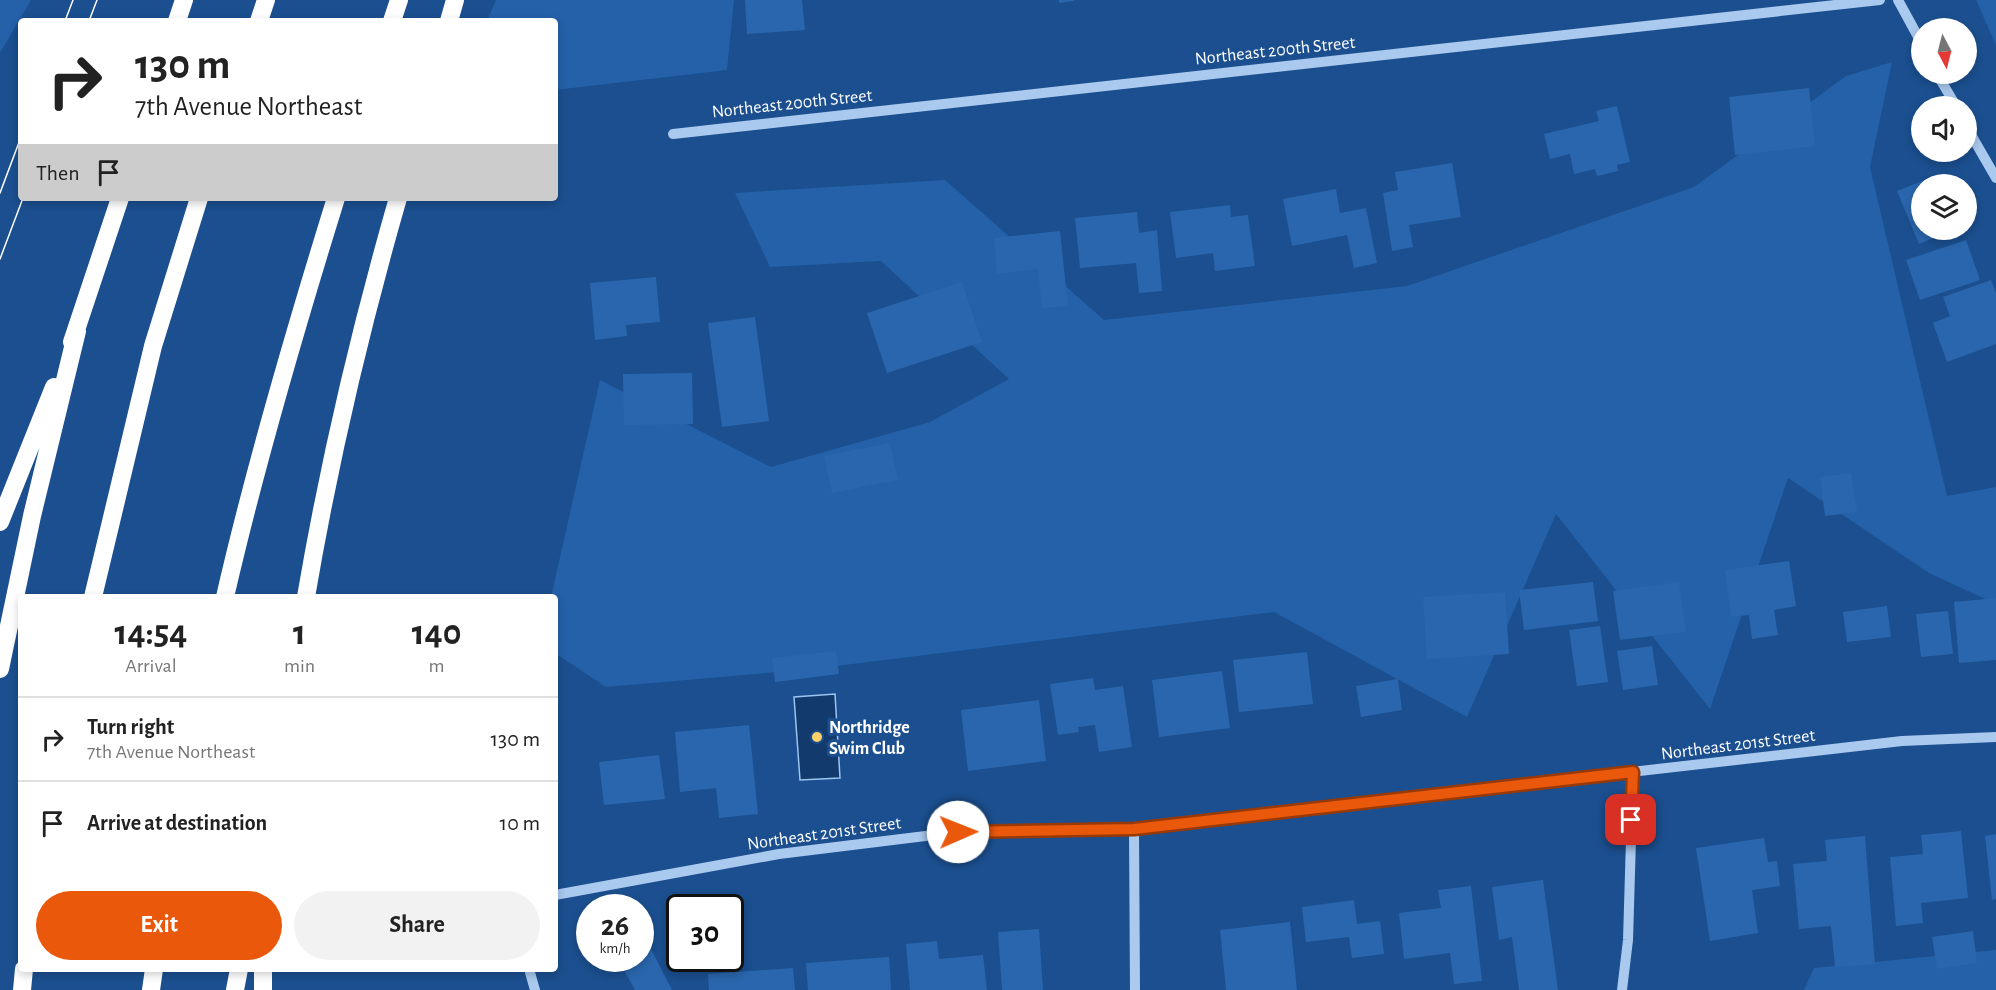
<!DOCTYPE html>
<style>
body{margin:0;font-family:"Alegreya Sans",sans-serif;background:#f2f2f2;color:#222;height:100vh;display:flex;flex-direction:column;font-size:22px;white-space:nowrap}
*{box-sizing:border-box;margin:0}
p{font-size:20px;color:#767676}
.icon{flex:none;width:33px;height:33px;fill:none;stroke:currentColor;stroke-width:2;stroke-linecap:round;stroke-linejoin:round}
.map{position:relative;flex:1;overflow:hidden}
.side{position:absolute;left:18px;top:594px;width:540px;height:378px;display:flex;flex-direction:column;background:#fff;border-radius:6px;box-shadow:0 3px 9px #0003}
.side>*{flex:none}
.hud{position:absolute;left:18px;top:18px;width:540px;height:183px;border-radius:6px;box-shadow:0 3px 9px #0003;background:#fff;color:#222;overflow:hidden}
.needle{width:39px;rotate:173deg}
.controls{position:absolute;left:1911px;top:18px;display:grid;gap:12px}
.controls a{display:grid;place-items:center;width:66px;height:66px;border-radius:50%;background:#fff;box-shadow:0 3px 9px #0003;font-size:30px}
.speed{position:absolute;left:576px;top:894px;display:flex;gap:12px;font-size:30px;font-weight:700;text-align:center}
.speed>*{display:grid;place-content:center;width:78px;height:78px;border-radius:50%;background:#fff;box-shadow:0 3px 9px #0003;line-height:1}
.speed small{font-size:15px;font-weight:400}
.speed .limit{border:3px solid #111;border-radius:9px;background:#fff;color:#111}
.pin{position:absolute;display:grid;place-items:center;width:51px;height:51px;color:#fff;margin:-26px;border-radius:12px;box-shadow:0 3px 9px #0006}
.me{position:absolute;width:66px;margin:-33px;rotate:89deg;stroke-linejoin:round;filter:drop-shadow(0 0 4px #0008)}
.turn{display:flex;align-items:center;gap:21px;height:126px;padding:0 18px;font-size:27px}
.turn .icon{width:78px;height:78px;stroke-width:2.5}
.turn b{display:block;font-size:42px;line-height:51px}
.then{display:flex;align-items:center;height:57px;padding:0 18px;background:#0003;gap:12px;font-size:22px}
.eta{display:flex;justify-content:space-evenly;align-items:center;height:102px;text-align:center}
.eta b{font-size:36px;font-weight:700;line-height:42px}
.primary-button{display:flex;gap:12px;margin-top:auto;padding:12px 18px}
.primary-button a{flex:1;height:69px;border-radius:36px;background:#ea580c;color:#fff;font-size:24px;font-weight:700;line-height:69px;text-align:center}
.primary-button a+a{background:#f2f2f2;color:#222}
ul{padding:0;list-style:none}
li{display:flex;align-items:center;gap:18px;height:84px;padding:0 18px;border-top:2px solid #e0e0e0}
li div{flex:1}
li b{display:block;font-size:22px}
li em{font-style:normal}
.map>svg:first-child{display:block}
.green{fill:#2461a8}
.water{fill:#123a6d;stroke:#9cc4f0;stroke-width:1.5}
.building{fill:#2a66ad}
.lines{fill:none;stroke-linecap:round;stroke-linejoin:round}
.minor{stroke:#a9c9ee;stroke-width:10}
.highway{stroke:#fff;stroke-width:18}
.tram{stroke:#fff;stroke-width:1.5}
.route-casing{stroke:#983908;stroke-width:15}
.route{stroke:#ea580c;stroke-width:10}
.poi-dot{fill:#ffd166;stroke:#1b4f8f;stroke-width:2}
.labels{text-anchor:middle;stroke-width:6;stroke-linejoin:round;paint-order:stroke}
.street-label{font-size:18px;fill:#fff;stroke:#1b4f8f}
.poi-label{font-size:18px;font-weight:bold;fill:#fff;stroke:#1b4f8f;text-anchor:start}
</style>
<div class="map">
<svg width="1996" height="990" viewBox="0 0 1996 990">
<rect width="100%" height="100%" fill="#1b4f8f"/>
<path class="green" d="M0,0H31L0,53Z
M496,0H734L727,70L555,90V21H487Z
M1976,0H1996V45Z
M1892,62L1870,167L1947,496L1996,487V604L1929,573L1788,478L1710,709L1556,514L1467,717L1274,612L812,669L606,687L555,653V597H551L600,380L771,467L930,422L1009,379L881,261L770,267L735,193L945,180L1104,320L1407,286L1694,187L1846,76Z
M1996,950V990H1804L1814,968Z"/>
<path class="water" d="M835,694L840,778L800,780L794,697Z"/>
<path class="building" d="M745,0H802L805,30L747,34Z
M1059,0H1074V1L1059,3Z
M1809,88L1815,146L1735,155L1729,97Z
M1617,106L1630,162L1617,165L1618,171L1597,176L1595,169L1574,174L1570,154L1550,159L1544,134L1599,121L1596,111Z
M1452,163L1461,217L1409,225L1413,247L1392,251L1383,193L1398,190L1395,172Z
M1932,177L1935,184H1922V230H1953L1919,244L1897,191Z
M1336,189L1340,213L1366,208L1377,263L1354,268L1347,235L1292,246L1283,199Z
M1230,205L1231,217L1248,215L1255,266L1215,271L1213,253L1176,258L1170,212Z
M1137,212L1139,233L1157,230L1162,291L1139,293L1136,263L1080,268L1075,218Z
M1060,231L1068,306L1042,308L1038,269L997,274L994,238Z
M1966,240L1980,280L1920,300L1906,260Z
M656,277L660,322L626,325L627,336L595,340L590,283Z
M1991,280L1996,293V344L1947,362L1933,323L1950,316L1943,297Z
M962,282L982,342L887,373L867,313Z
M755,317L769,421L722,427L708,323Z
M692,373L693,424L624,425L623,374Z
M890,443L898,480L832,493L824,456Z
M1851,473L1857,512L1825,516L1820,477Z
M1789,561L1796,606L1774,610L1778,635L1752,639L1749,615L1731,617L1725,570Z
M1593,582L1598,621L1524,630L1519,590Z
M1679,582L1686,632L1620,640L1613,591Z
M1505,592L1509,654L1427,659L1423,597Z
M1996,598V660L1959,663L1954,602Z
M1887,606L1891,637L1847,642L1843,612Z
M1948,611L1953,654L1921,657L1916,614Z
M1600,626L1608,682L1577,686L1569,630Z
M1652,646L1658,685L1623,690L1617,651Z
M836,651L839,674L775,682L772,658Z
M1307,652L1313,704L1239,712L1233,660Z
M1222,671L1230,728L1159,737L1152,680Z
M1093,678L1095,690L1123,686L1132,747L1099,752L1095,725L1078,727L1079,732L1058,735L1050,684Z
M1398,679L1402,710L1361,717L1356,686Z
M1039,700L1046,761L968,771L961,710Z
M749,725L758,814L719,818L716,788L680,792L675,732Z
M659,755L665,799L604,805L599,762Z
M1961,831L1968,898L1921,903L1923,923L1896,926L1890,857L1923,854L1921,835Z
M1996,834V899L1992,900L1985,836Z
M1865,836L1875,964L1835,967L1831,926L1799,929L1793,864L1827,861L1825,840Z
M1764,838L1768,862L1777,861L1780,886L1752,890L1758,933L1710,941L1696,848Z
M1543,880L1558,990H1519L1512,937L1499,940L1492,887Z
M1471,886L1482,981L1454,984L1450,953L1404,959L1399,913L1441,908L1438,890Z
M1354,900L1357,924L1380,921L1384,954L1352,958L1349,937L1306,942L1302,907Z
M1290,922L1297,990H1226L1220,930Z
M1039,929L1043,990H1002L998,932Z
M1973,931L1977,963L1937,969L1932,937Z
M937,941L939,959L983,955L987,990H910L906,944Z
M649,945L672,990H635L619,961L623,958H640V950Z
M889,957L891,990H808L806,963Z
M793,968L795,990H709L708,974Z"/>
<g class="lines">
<path class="minor" d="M1898,0L1922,44
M1937,74L1956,106
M1966,126L1996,178
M673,134L1880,0
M1134,829L1135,990
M555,895L779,854L958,832L1134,829L1902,741L1996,737
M529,969L535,990
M1622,990L1628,940L1633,772"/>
<path class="highway" d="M177,21L184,0
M259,21L266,0
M392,21L399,0
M449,21L455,0
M72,342L120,198
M0,522L54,387
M93,597L153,346L199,198
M225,597C256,462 295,330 336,198
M306,597C329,462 360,330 398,198
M0,669L32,516L77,331
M22,990L24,969
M151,990L154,969
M235,990L239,969
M263,990V969"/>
<path class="tram" d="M65,21L73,0
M89,21L97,0
M0,193L21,137
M0,259L23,198"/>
</g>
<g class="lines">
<g class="route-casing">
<path id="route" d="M958,832L1134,829L1633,772L1631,820"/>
</g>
<use href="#route" class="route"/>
</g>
<circle class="poi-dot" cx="817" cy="737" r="6"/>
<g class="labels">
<g class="street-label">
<text transform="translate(1275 50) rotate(-6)" y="6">Northeast 200th Street</text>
<text transform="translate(792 103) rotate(-6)" y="6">Northeast 200th Street</text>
<text transform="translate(1738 744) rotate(-7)" y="6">Northeast 201st Street</text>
<text transform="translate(824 833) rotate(-8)" y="6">Northeast 201st Street</text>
</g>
<g class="poi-label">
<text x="829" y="733">Northridge<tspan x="829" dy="21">Swim Club</tspan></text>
</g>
</g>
</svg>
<div class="controls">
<a><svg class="needle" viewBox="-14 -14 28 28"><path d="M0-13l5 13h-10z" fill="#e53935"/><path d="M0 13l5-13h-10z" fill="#767676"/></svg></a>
<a><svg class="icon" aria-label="sound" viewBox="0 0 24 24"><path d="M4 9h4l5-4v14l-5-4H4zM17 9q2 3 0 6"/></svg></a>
<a><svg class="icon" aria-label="layers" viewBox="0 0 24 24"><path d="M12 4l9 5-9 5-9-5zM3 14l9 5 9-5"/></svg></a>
</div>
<div class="speed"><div>26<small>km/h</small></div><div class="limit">30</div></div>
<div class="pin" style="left:1631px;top:820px;background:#d93025"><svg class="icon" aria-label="arrive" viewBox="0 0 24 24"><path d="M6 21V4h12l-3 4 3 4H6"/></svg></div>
<svg class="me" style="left:958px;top:832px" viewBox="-20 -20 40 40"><circle r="19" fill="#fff"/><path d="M0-13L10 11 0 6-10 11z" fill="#ea580c"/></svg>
<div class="hud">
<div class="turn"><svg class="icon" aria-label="right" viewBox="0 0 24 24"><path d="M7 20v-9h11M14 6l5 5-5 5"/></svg><div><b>130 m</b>7th Avenue Northeast</div></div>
<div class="then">Then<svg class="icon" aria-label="arrive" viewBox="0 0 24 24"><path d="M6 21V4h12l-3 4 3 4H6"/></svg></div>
</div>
<section class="side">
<div class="eta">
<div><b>14:54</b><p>Arrival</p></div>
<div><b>1</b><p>min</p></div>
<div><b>140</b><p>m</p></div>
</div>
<ul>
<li><svg class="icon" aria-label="right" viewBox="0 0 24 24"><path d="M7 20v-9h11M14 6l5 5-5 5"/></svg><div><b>Turn right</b><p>7th Avenue Northeast</p></div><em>130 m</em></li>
<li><svg class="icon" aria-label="arrive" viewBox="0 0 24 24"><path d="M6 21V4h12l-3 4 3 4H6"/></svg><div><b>Arrive at destination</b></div><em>10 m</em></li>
</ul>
<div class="primary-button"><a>Exit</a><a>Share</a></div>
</section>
</div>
